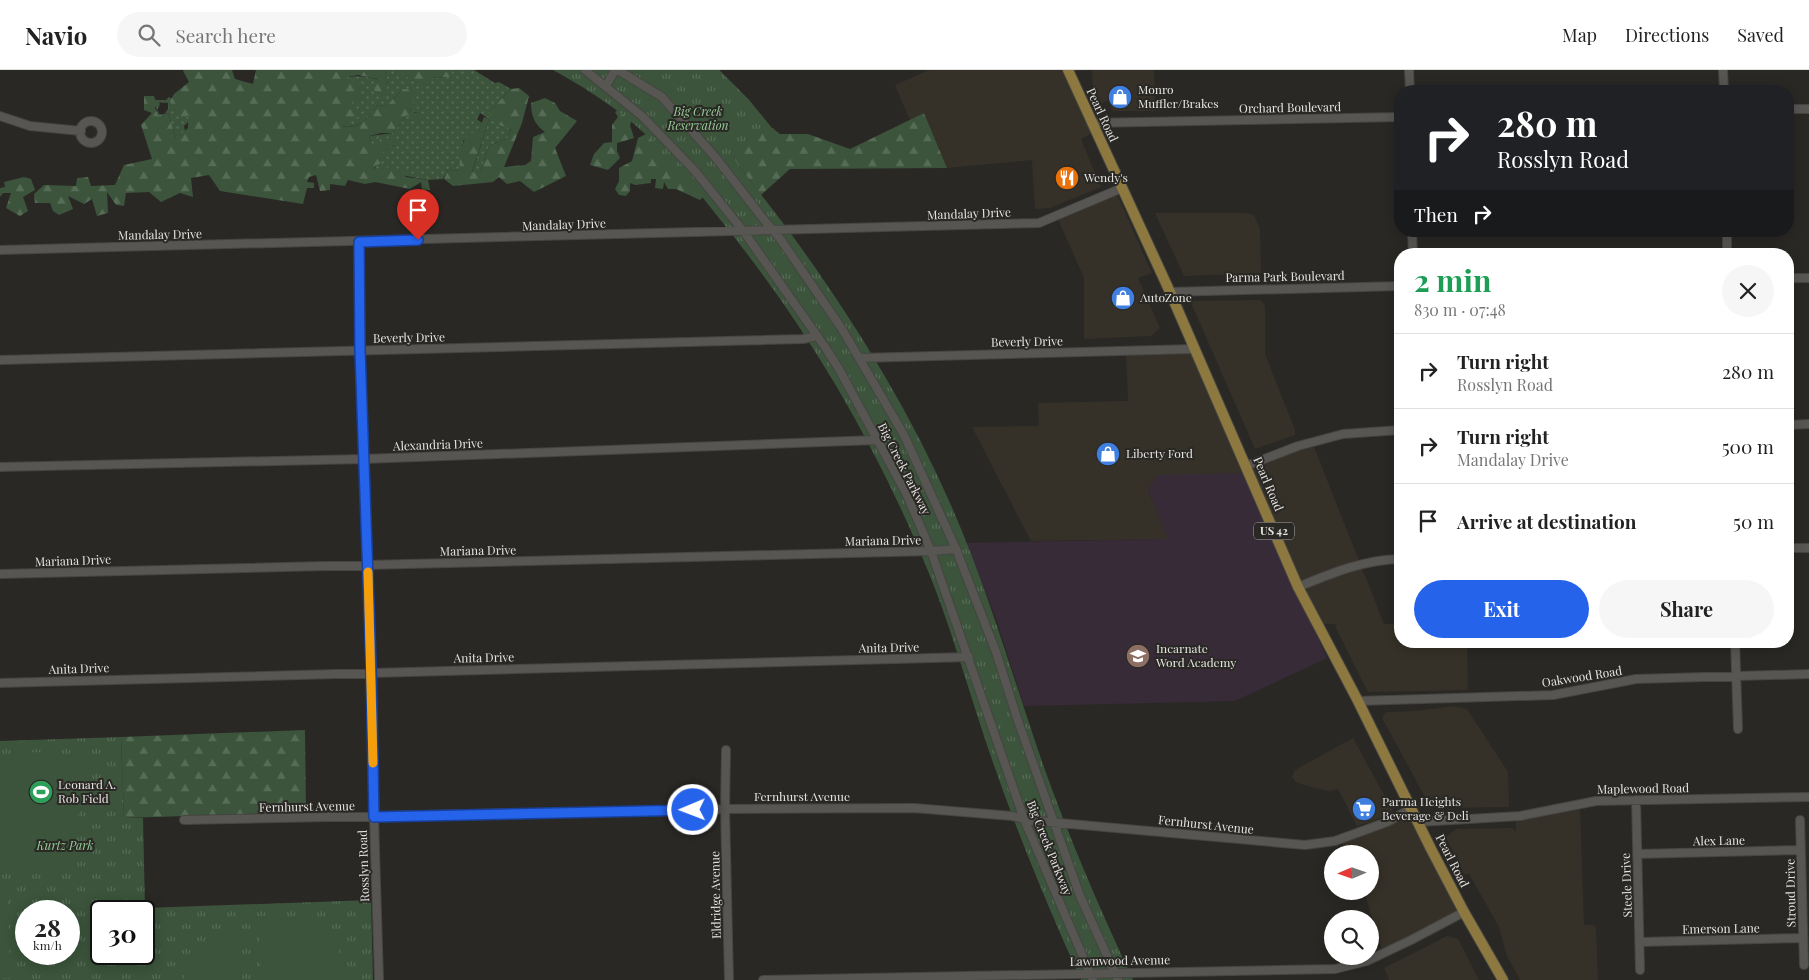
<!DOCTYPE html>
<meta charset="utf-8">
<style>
body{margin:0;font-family:"Playfair Display",serif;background:#f6f6f6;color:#222;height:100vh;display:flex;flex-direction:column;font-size:19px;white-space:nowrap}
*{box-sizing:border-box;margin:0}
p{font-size:16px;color:#767676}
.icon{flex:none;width:28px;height:28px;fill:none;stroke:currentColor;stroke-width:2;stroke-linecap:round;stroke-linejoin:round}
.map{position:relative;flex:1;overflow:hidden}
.drawer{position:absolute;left:1394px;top:178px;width:400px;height:400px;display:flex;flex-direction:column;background:#fff;border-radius:20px;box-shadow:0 2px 12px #0003}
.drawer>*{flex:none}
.banner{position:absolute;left:1394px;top:15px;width:400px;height:152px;border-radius:20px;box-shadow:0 2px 12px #0003;background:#202124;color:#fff;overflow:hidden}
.needle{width:32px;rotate:268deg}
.controls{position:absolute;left:1324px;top:775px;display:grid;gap:10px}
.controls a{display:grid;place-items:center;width:55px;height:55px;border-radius:50%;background:#fff;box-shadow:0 2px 12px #0003;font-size:25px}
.speed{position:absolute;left:15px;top:830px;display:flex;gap:10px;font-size:25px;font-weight:700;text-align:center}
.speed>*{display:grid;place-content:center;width:65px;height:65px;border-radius:50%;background:#fff;box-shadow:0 2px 12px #0003;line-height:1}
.speed small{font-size:12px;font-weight:400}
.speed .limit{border:2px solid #111;border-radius:8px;background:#fff;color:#111}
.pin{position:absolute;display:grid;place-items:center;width:42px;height:42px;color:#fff;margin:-51px -21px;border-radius:50% 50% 50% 0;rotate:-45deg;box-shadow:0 0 5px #0007}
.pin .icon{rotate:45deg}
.me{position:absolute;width:55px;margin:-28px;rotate:269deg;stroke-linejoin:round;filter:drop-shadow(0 0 4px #0008)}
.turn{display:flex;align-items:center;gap:18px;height:105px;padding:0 20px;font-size:22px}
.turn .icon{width:65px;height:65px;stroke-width:2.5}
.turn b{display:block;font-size:35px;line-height:42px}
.then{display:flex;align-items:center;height:48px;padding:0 20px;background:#0003;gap:10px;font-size:19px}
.round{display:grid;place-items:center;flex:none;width:52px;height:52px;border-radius:26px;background:#f6f6f6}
.overview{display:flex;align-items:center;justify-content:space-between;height:85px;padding:0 20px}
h1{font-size:30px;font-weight:700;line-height:38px;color:#1e9e55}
.button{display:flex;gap:10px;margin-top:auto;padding:10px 20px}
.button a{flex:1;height:58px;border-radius:30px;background:#2563eb;color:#fff;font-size:20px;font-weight:700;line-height:58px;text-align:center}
.button a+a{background:#f6f6f6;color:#222}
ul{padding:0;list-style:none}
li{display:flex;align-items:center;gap:15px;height:75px;padding:0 20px;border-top:1px solid #e0e0e0}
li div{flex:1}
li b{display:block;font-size:19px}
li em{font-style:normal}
header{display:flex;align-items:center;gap:30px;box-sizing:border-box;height:70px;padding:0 25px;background:#fff;border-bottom:1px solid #e0e0e0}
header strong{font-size:24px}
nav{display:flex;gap:28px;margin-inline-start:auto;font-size:18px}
.search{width:350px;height:45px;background:#f6f6f6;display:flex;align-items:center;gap:12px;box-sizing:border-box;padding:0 18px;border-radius:28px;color:#767676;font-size:19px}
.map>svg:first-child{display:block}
.built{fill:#353128}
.education{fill:#382b38}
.grass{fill:url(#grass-dots)}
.forest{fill:url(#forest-firs)}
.park{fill:url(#park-tufts);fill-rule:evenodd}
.garden{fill:#3b543b}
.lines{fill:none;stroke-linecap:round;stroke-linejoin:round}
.minor-casing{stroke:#454441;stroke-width:10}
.major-casing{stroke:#454441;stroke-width:12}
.minor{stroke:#585653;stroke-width:8}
.major{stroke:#8d7940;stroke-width:10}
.route-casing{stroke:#184099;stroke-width:12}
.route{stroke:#2563eb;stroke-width:9}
.slow{stroke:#f59e0b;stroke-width:9}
.labels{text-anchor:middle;stroke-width:4;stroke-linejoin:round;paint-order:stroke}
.shield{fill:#2a2825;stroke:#adaca9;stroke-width:1}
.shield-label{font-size:11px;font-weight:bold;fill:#e5e4e1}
.poi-label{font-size:12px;fill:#e5e4e1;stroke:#2a2825;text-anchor:start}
.street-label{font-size:12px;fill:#e5e4e1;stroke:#2a2825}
.park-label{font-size:12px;font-style:italic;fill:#95cf96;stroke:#2a2825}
</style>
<header>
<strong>Navio</strong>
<div class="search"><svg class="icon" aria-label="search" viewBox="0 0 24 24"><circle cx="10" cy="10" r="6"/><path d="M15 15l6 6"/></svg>Search here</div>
<nav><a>Map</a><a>Directions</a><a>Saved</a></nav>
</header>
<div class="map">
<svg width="1809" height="910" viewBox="0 0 1809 910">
<defs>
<pattern id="grass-dots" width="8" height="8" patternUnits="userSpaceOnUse" patternTransform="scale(1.25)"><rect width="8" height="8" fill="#3b543b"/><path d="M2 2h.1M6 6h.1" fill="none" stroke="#576c57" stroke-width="1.8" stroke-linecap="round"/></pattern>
<pattern id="forest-firs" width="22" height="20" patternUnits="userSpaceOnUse" patternTransform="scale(1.25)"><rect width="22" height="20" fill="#3b543b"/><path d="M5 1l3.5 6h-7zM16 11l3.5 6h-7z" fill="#576c57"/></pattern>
<pattern id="park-tufts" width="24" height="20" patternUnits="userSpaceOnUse" patternTransform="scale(1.25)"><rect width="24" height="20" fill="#3b543b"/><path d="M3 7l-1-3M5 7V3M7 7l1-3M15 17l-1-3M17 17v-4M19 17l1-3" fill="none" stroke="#576c57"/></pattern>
</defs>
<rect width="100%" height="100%" fill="#2a2825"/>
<path class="built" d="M929,0H1154L1156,41H1113L1108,31L1101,33L1093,17L1092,0L1064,2L1092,63L1081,69L1101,117L1050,138L1035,139L1032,90L947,98L924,43L910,50L895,15Z
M1117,124L1152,203L1138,208L1160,258L1151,266L1084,269V208L1058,149Z
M1155,143H1245L1254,145L1260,159L1261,203L1184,206Z
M1261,230L1265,236V284L1295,360V365L1255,379L1192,235L1193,231Z
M1191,284L1245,403L1148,420L1169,469L1031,471L972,357L1039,356L1038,333L1128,331L1126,285Z
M1314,377L1384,554H1400V571H1467L1468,620L1368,622L1335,556L1337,554H1322L1299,508L1252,398L1291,383Z
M1453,636L1467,639L1508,702L1509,737L1431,738L1382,648L1386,642L1417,641Z
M1353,668L1394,743L1357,756L1338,719L1330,721L1311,717L1296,712L1292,707L1295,700Z
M1580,739L1584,855H1593L1596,857L1598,910H1520L1507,886L1499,857L1469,804H1464L1446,767L1456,759L1512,758L1516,761V751Z
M1409,745L1457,840L1382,880L1364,821H1370V784H1347L1342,773L1386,757Z
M1447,866L1458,869L1479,910H1389L1384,898Z"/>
<path class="education" d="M1245,403L1294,518L1327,588L1235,631L1024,636L996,548L966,473L1168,469L1148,419L1158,405Z"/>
<path class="grass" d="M385,0H401V2L430,8L452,7V0H474L495,13L499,12L511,19L489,42L511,58L508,68L489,76L480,103H472L489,49L480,43L477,49L482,53L479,60L463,71L459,101L448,100L443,109L428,110L374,100L382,81L396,75H372L369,66L393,63L407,45L418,42L410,43L411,32L403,19L386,36L378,35C369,47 359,60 342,56L351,33L347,7C362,5 374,7 388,15Z
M169,27L172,29L170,31L188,45V52L184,56L185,61L176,68L168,43H165L168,39V33L159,32L160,34L157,40L160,45L157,44C156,39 157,35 155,30H166Z"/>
<path class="forest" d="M184,0H233H232L235,9L253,14L256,0H385L388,15L383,26L378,27L374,19L377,9L358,5L347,7V9L361,15L362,29L351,33L355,37L358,47L348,53L344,51L342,56C359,61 369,46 378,35L386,36L403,19L414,20L416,27L410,30L418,36L414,41L410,39V43H422L420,49L413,50L407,45L393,63H381L369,66L372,75H378L381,67L396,70V75L383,81L384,87L381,93L375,96L374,99L391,97L403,101L406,107L428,110L430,120H422L421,112L410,119L375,112L365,114L348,110L345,116L330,114V120L320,121L316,105L309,107L307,112L314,113V118H307L303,134L220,121L209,105L191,108L193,127L180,123L161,132L149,122L126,123L124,136L116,135L107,122L108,143L97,146L92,129L84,134L68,126L73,139L59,145L53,141L50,133H35L34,124L44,115L76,116L77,108L88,107L91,116L115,115L124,95L152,89L141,55L152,43L144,40V26H154L157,34L155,38L158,45L168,43L176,68L188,58V45L183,48L174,45L170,31L174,24L189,12L183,1Z
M401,0H452V7L430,8L424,17L409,9L401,2Z
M719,0L748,29L771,57L780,64H808L850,79L924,43L947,98L790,99L761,125L735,91Z
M519,18L529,26L522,53L504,97L525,95L531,91L533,67L545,62C535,55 531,46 531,33L545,28L555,33L560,41L577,51L555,78L566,106L534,122L520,111L507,114L499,107L493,112L453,116L444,109L448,100L459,101C461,84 459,65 479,60L484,47L489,49L472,102L480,103L489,76L508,68L511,59L497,54L489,42L511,19Z
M626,34L635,43L630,55L634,68L617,73V81L620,88L608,100L590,95L594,84L604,73L612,72V55L618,47L615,42Z
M648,63L707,123L700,130L676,119H668L664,112L663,119L655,118L656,109H651V113L635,115L630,113V121L626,126L619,125L615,119L619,111V98L632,91L638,68Z
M24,107L31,109L35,120L23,127L28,141L20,146L6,138L11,123H3L0,127V118L5,117L4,112Z
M305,660L306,742L124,748L121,667Z"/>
<path class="park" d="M553,0H719L748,29L771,57L739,75L734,83L735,91C758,121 781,149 802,179C859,259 911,344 950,433C986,514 1010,598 1038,680C1065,759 1098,835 1133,910H1081C1046,833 1014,755 987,675C969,622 954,568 934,516C885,391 817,272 734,167C703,128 672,86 634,54C609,33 582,16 553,0Z
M121,667L124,748H143L145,838L371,830L373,910H0V671ZM26,841H69V884H26ZM101,841H144V884H101Z"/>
<path class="garden" d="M26,682L55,683L87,690L77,753L73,755L74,794L65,801L0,799V691Z
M7,815L10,908H0V816Z
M262,846C274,847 288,847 301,849C324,855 346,888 351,910H261L260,863Z
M241,862L242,910H183C191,882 213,865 241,862Z"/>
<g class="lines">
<g class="minor-casing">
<path id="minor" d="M585,0L642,46L695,101L744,162L825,277L839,299L906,423L931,481L1024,749L1093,910
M618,0L662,27L716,88L765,151L781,170L842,259L904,365L956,479L996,582L1017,648L1080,826L1118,910
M1409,0L1410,21
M1723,0L1724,21
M606,16L615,0
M1788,39H1809
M0,46L30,56L81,61
M80 62a11 11 0 1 1 22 0a11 11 0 1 1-22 0Z
M1091,53L1400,47
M1412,161L1413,184
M1727,161V184
M359,172L360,280L371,603L374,747L379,910
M0,180L1039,153L1122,118
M1788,208H1809
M1170,222L1400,216
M860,288L1194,279
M0,290L803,269L817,266
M1788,355L1809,354
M1246,396L1298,376L1343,364L1400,360
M0,397L364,389L876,370
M1788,478H1809
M0,504L931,481L956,479
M1298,517C1332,503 1363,490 1400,489
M1735,571L1738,659
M0,613L969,587
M1358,631L1553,625L1636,609L1809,604
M726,680L725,739L729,910
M1636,730L1640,900
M184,750L725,739L914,738L1012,746L1024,749L1037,751L1305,775L1335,771L1387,752L1411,739
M1800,750L1804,895
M1418,752L1520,746L1596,731L1809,727
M1637,784L1801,780
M1640,872L1803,868
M763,910L1335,899L1367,891L1411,870L1464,842"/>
</g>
<g class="major-casing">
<path id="major" d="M1068,0L1170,222L1298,517L1358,631L1431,779L1464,842L1503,910"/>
</g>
<use href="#minor" class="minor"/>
<use href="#major" class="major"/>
</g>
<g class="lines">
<g class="route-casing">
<path id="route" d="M418,170L359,172L360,280L371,594L374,747L693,740"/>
</g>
<use href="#route" class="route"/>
<path class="slow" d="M368,502L373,693"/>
</g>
<defs>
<g id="shop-disc" transform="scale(1.25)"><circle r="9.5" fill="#3f7fe0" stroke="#2a2825"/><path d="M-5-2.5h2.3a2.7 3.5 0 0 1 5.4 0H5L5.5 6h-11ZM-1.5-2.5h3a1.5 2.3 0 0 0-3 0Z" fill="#fff"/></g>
<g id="restaurant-disc" transform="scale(1.25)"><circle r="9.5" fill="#e8710a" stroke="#2a2825"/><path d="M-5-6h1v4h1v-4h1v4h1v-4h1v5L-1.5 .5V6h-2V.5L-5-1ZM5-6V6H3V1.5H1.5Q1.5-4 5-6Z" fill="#fff"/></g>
<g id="school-disc" transform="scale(1.25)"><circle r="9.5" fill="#8d6e63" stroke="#2a2825"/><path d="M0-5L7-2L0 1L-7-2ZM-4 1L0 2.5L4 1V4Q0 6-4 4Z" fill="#fff"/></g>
<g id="stadium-disc" transform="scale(1.25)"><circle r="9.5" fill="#2e9e5b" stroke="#2a2825"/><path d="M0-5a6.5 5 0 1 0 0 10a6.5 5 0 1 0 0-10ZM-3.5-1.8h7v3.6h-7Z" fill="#fff"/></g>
<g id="supermarket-disc" transform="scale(1.25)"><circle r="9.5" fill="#3f7fe0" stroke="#2a2825"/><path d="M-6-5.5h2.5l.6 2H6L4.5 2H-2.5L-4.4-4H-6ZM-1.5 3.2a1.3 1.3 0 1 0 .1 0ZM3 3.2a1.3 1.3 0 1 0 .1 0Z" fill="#fff"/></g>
</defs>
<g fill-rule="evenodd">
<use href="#shop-disc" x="1120" y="27"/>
<use href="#restaurant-disc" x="1067" y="108"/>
<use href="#shop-disc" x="1123" y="228"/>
<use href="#shop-disc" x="1108" y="384"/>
<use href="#school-disc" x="1138" y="586"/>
<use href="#stadium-disc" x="41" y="722"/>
<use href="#supermarket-disc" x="1364" y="739"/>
</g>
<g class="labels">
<rect class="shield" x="1254" y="452.5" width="40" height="17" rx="4"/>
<g class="shield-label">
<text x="1274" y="465">US 42</text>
</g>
<g class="poi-label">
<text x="1138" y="24">Monro<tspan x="1138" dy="14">Muffler/Brakes</tspan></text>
<text x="1084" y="112">Wendy's</text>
<text x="1140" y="232">AutoZone</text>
<text x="1126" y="388">Liberty Ford</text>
<text x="1156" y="583">Incarnate<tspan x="1156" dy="14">Word Academy</tspan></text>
<text x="58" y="719">Leonard A.<tspan x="58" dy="14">Rob Field</tspan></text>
<text x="1382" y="736">Parma Heights<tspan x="1382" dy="14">Beverage &amp; Deli</tspan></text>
</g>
<g class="street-label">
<text transform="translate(1290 38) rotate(-1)" y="4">Orchard Boulevard</text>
<text transform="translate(1102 45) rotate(65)" y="4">Pearl Road</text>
<text transform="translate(969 144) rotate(-2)" y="4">Mandalay Drive</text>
<text transform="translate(564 155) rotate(-2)" y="4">Mandalay Drive</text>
<text transform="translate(160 165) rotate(-1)" y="4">Mandalay Drive</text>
<text transform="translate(1285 207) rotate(-1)" y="4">Parma Park Boulevard</text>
<text transform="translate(409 268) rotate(-1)" y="4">Beverly Drive</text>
<text transform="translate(1027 272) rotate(-1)" y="4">Beverly Drive</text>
<text transform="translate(438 375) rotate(-2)" y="4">Alexandria Drive</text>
<text transform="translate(904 399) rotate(63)" y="4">Big Creek Parkway</text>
<text transform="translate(1268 414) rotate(67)" y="4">Pearl Road</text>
<text transform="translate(883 471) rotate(-1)" y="4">Mariana Drive</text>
<text transform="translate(478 481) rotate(-1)" y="4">Mariana Drive</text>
<text transform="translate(73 491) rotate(-2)" y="4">Mariana Drive</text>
<text transform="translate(889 578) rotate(-1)" y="4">Anita Drive</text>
<text transform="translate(484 588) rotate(-1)" y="4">Anita Drive</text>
<text transform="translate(79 599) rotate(-2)" y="4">Anita Drive</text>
<text transform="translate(1582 607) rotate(-9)" y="4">Oakwood Road</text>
<text transform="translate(1643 719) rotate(-1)" y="4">Maplewood Road</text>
<text x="802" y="731">Fernhurst Avenue</text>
<text transform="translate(307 737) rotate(-1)" y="4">Fernhurst Avenue</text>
<text transform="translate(1206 755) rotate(6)" y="4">Fernhurst Avenue</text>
<text transform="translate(1719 771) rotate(-1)" y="4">Alex Lane</text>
<text transform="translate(1049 778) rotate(68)" y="4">Big Creek Parkway</text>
<text transform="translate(1452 791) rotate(63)" y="4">Pearl Road</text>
<text transform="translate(364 796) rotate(-92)" y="4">Rosslyn Road</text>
<text transform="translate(1627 815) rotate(-92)" y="4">Steele Drive</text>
<text transform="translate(1791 823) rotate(-91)" y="4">Stroud Drive</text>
<text transform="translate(716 825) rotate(-91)" y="4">Eldridge Avenue</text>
<text transform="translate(1721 859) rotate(-1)" y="4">Emerson Lane</text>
<text transform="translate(1120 891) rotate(-1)" y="4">Lawnwood Avenue</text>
</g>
<g class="park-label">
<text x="698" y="46">Big Creek<tspan x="698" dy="14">Reservation</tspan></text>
<text x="65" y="780">Kurtz Park</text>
</g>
</g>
</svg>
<div class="controls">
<a><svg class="needle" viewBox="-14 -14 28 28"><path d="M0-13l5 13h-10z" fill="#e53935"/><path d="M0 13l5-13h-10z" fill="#767676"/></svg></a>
<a><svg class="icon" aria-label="search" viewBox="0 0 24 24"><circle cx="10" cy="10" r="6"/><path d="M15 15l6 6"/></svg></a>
</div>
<div class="speed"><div>28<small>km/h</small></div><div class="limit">30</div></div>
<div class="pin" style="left:418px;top:170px;background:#d93025"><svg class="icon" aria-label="arrive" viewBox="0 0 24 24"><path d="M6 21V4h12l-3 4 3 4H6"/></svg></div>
<svg class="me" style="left:693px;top:740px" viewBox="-20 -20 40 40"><circle r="17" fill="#2563eb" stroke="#fff" stroke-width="3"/><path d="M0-11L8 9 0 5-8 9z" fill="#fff"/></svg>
<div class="banner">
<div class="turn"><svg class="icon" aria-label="right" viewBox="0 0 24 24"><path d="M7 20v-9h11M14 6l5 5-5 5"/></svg><div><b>280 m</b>Rosslyn Road</div></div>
<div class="then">Then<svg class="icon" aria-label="right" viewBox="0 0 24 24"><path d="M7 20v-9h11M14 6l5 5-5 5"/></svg></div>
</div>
<section class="drawer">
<div class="overview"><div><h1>2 min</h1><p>830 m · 07:48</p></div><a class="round"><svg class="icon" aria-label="close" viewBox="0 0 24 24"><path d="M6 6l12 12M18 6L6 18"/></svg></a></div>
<ul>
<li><svg class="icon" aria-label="right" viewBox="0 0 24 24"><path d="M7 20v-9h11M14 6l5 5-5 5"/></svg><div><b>Turn right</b><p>Rosslyn Road</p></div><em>280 m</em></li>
<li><svg class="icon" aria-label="right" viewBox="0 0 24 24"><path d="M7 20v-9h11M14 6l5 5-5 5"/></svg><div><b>Turn right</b><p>Mandalay Drive</p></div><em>500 m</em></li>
<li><svg class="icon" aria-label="arrive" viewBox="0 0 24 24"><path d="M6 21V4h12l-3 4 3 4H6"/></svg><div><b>Arrive at destination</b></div><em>50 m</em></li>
</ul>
<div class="button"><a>Exit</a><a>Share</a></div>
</section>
</div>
